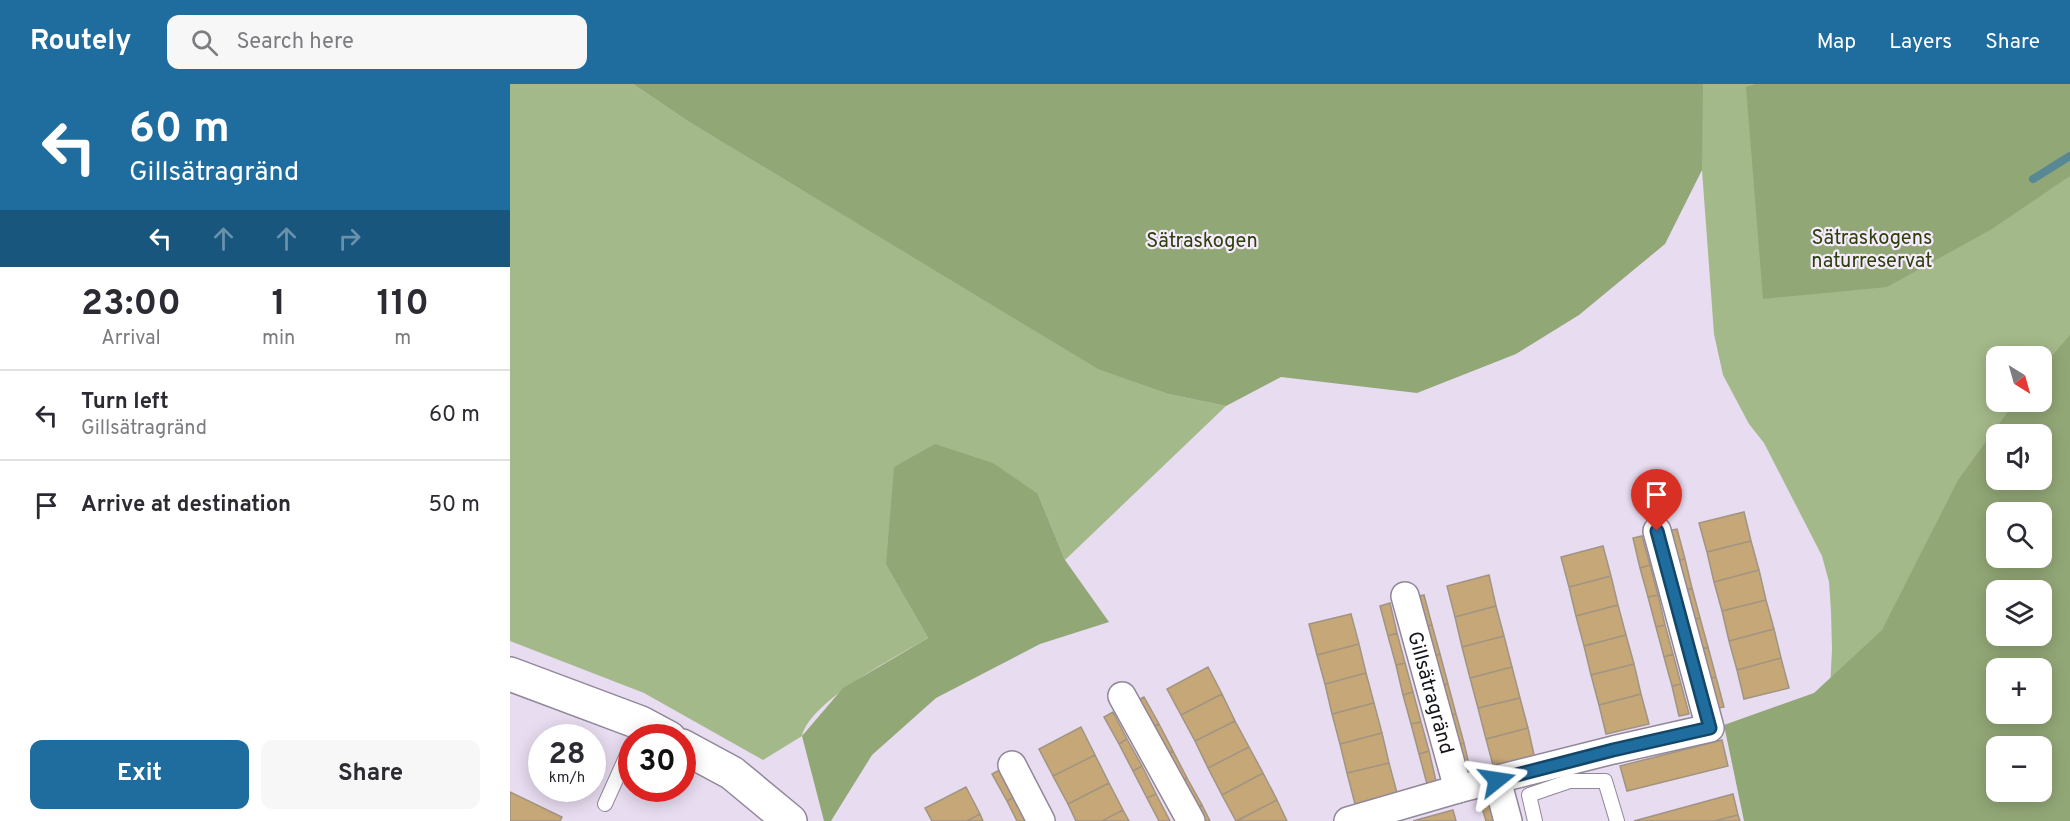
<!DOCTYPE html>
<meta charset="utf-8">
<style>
body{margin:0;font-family:Overpass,sans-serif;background:#f7f7f7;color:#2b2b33;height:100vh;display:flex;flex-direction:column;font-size:22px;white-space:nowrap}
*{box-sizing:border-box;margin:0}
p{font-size:20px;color:#7c7c81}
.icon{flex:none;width:33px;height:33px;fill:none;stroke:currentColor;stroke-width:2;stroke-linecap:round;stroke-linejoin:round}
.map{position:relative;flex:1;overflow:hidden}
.drawer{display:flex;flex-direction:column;background:#fff;width:510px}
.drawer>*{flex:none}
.guide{background:#1f6c9e;color:#fff;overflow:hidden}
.needle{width:39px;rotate:143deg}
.controls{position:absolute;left:1476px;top:262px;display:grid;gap:12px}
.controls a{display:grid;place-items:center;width:66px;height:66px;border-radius:12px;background:#fff;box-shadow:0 3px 15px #0003;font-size:30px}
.speed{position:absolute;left:18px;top:640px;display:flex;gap:12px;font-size:30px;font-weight:700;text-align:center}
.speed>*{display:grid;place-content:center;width:78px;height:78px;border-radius:50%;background:#fff;box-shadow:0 3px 15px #0003;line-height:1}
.speed small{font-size:15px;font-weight:400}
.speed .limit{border:9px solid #d22;background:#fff;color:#111}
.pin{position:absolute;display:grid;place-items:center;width:51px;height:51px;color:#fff;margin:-62px -26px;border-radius:50% 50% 50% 0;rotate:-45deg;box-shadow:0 0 6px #0007}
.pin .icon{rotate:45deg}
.me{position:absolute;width:66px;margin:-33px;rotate:75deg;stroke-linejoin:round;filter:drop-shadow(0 0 4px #0008)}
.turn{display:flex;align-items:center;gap:21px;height:126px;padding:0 30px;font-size:27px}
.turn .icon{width:78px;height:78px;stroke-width:2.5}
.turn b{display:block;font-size:42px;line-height:51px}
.lanes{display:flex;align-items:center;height:57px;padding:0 30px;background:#0003;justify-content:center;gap:30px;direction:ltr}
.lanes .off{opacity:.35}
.eta{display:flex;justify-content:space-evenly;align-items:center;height:102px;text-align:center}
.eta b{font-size:36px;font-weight:700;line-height:42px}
.primary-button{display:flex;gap:12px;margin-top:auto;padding:12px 30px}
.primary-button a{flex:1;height:69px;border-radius:12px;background:#1f6c9e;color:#fff;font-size:24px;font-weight:700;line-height:69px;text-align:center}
.primary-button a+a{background:#f7f7f7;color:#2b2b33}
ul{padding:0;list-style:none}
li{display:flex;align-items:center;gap:18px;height:90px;padding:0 30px;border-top:2px solid #e1e1e2}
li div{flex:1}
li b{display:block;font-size:22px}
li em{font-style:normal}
header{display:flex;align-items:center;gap:36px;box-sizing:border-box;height:84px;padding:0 30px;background:#1f6c9e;color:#fff}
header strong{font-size:28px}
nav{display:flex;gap:33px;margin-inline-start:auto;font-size:21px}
.search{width:420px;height:54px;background:#f7f7f7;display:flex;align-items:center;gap:15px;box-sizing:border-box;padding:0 21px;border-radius:12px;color:#7c7c81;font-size:22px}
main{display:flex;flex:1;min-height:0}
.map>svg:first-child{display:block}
.green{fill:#a4b98a;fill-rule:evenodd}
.forest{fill:#92a776;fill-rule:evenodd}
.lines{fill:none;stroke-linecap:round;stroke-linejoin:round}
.stream{stroke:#588893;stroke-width:8}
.building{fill:#c6a778;stroke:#a19482;stroke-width:1.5}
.service-casing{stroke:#918799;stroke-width:16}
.minor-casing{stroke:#918799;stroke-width:30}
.tertiary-casing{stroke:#918799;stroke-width:36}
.service{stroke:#fff;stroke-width:14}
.minor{stroke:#fff;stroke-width:27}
.tertiary{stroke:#fff;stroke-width:33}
.route-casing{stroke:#144667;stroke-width:15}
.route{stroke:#1f6c9e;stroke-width:10}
.labels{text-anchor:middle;stroke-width:4.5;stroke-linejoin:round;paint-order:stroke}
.park-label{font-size:20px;fill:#2c4007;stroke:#f5eafe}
.street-label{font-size:20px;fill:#161219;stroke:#f5eafe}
</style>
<header>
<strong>Routely</strong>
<div class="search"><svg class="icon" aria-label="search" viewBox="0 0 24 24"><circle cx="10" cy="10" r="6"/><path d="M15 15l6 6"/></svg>Search here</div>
<nav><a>Map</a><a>Layers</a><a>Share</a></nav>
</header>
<main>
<section class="drawer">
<div class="guide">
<div class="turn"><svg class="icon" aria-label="left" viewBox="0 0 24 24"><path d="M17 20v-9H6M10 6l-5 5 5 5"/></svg><div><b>60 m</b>Gillsätragränd</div></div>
<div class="lanes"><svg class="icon" aria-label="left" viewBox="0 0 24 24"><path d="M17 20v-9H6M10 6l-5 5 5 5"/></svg><svg class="icon off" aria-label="ahead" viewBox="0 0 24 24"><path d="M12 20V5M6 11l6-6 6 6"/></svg><svg class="icon off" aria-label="ahead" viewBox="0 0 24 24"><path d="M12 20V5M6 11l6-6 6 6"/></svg><svg class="icon off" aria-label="right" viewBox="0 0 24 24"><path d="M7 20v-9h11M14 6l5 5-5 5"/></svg></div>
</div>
<div class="eta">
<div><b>23:00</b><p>Arrival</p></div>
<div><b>1</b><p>min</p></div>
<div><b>110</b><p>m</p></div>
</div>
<ul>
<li><svg class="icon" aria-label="left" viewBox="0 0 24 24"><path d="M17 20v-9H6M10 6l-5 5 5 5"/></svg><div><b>Turn left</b><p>Gillsätragränd</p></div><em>60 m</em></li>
<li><svg class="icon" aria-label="arrive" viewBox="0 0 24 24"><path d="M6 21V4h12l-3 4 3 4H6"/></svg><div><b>Arrive at destination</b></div><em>50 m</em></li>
</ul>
<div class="primary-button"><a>Exit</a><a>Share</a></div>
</section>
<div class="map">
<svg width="1560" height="737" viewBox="0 0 1560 737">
<rect width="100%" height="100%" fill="#e8dcf0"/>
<path class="green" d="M0,0H123L179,38L588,284L658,310L716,322L555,476L528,410L376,481L418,554C386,573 301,616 292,652L253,676L134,609L0,557Z
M1170,0H1560V737H1313L1322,566L1321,527L1319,498L1312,472L1254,359L1239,340L1213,291L1204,250L1192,86ZM1486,273H1532V318H1486ZM1486,351H1532V396H1486ZM1486,429H1532V474H1486ZM1486,507H1532V552H1486ZM1486,585H1532V630H1486ZM1486,663H1532V708H1486Z"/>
<path class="forest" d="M123,0H1193L1192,86L1155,160L1069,231L1006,270L907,309L771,293L716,322L658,310L588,285L179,38Z
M1246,0H1560V92L1482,145L1377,203L1253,215L1236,3Z
M1560,251V737H1234L1214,641L1304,609L1372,546L1448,396L1505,318H1532V283ZM1486,351H1532V396H1486ZM1486,429H1532V474H1486ZM1486,507H1532V552H1486ZM1486,585H1532V630H1486ZM1486,663H1532V708H1486Z
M425,360L483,379L528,410L555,476L599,538L530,560L426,614L362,671L321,737H314L292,652L333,604L418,554L376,481L384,383Z"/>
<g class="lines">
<path class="stream" d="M1523,95L1560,72"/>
</g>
<path class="building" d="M1234,428L1241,457L1197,468L1189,439Z
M1167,445L1175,475L1165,477L1157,447Z
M1132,452L1140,481L1130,484L1123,454Z
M1241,457L1249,486L1204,498L1197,468Z
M1093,462L1101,492L1059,503L1051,473Z
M1175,475L1182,504L1173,507L1165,477Z
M1140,481L1148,511L1138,513L1130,484Z
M1249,486L1256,516L1212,527L1204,498Z
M979,491L986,522L945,533L937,502Z
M1101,492L1108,521L1066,532L1059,503Z
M1182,504L1190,534L1181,536L1173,507Z
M914,511L922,541L913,543L905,513Z
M1148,511L1155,541L1146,543L1138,513Z
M1256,516L1264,545L1219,557L1212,527Z
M880,519L887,549L878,552L870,522Z
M1108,521L1116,551L1074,562L1066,532Z
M986,522L994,552L952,563L945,533Z
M841,530L849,560L807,571L799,540Z
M1190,534L1198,563L1189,566L1181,536Z
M922,541L930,570L921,573L913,543Z
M1155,541L1163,570L1154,573L1146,543Z
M1264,545L1271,574L1227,586L1219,557Z
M887,549L895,579L886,581L878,552Z
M1116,551L1124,580L1081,591L1074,562Z
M994,552L1002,583L960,594L952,563Z
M849,560L856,589L815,600L807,571Z
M1198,563L1206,593L1196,595L1189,566Z
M930,570L938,600L929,602L921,573Z
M1163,570L1171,600L1162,602L1154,573Z
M1271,574L1279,604L1234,615L1227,586Z
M895,579L903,608L893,611L886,581Z
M1124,580L1131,610L1089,621L1081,591Z
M698,583L712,610L671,631L657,605Z
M1002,583L1010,614L968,624L960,594Z
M856,589L864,619L822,630L815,600Z
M1206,593L1214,623L1204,625L1196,595Z
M938,600L946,630L936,632L929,602Z
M1171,600L1179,630L1169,632L1162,602Z
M903,608L911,638L901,640L893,611Z
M712,610L725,637L685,657L671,631Z
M1131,610L1139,640L1096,650L1089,621Z
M634,613L649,640L640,644L626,617Z
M1010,614L1018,644L976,655L968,624Z
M864,619L872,649L830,660L822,630Z
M603,628L617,655L609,660L594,633Z
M946,630L954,659L944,662L936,632Z
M725,637L739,663L698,684L685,657Z
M911,638L919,667L909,670L901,640Z
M649,640L663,667L654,671L640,644Z
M571,643L585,671L543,692L529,665Z
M1018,644L1025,675L984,685L976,655Z
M872,649L879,679L837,689L830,660Z
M617,655L632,682L623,687L609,660Z
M1212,656L1218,682L1117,707L1110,682Z
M954,659L961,689L952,692L944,662Z
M739,663L753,689L712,711L698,684Z
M663,667L677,694L669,699L654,671Z
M919,667L926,697L917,700L909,670Z
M585,671L599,699L558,720L543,692Z
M879,679L887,709L845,720L837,689Z
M632,682L646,710L637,714L623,687Z
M491,685L506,712L497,717L482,690Z
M753,689L767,716L726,737L712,711Z
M677,694L692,721L683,726L669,699Z
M599,699L613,726L592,737H566L558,720Z
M456,703L470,730L457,737H422L415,724Z
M0,708L52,733L50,737H0Z
M646,710L660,737H649L637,714Z
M1223,710L1228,731L1204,737H1124Z
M506,712L519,737H507L497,717Z
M767,716L777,737H727Z
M981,717L986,737H976L971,720Z
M692,721L700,737H689L683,726Z
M613,726L619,737H592Z
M943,726L946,737H903Z
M470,730L473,737H457Z
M1228,731L1230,737H1204Z"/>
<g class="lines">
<g class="service-casing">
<path id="service" d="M95,720L122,660
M1025,737L1019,711L1060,697H1095L1107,737"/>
</g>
<g class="minor-casing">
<g id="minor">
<path id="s1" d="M895,512L948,705"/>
<path d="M612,612L681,737"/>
<path d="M502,681L531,737"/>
<path d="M987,696L998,737"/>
<path d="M838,737L948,705L1103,666L1200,644L1147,447"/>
</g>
</g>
<g class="tertiary-casing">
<path id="tertiary" d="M0,590L131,639L159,654
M172,662L222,689L280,737"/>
</g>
<use href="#service" class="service"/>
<use href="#minor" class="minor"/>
<use href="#tertiary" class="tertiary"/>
</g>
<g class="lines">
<g class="route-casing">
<path id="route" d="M987,696L1103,666L1200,644L1147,447"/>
</g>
<use href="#route" class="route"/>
</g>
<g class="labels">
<g class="park-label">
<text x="1362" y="160">Sätraskogens<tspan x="1362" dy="23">naturreservat</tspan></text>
<text x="692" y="163">Sätraskogen</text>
</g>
<g class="street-label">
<text dy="7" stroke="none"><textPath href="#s1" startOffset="100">Gillsätragränd</textPath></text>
</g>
</g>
</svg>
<div class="controls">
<a><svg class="needle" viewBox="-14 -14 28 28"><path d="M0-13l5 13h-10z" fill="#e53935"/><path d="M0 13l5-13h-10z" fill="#7c7c81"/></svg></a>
<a><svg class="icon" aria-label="sound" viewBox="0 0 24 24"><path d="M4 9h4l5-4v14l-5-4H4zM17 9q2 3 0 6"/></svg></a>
<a><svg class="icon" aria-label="search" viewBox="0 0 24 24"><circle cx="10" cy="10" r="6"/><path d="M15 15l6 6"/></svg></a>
<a><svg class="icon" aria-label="layers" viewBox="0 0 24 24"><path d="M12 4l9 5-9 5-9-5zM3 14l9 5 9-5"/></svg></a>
<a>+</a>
<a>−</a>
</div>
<div class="speed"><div>28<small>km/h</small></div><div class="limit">30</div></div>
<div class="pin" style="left:1147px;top:447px;background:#d93025"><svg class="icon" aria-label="arrive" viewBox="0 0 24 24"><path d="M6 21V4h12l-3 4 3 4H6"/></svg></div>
<svg class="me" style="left:987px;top:696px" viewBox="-20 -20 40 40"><path d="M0-17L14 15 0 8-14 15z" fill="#1f6c9e" stroke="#fff" stroke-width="4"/></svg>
</div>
</main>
